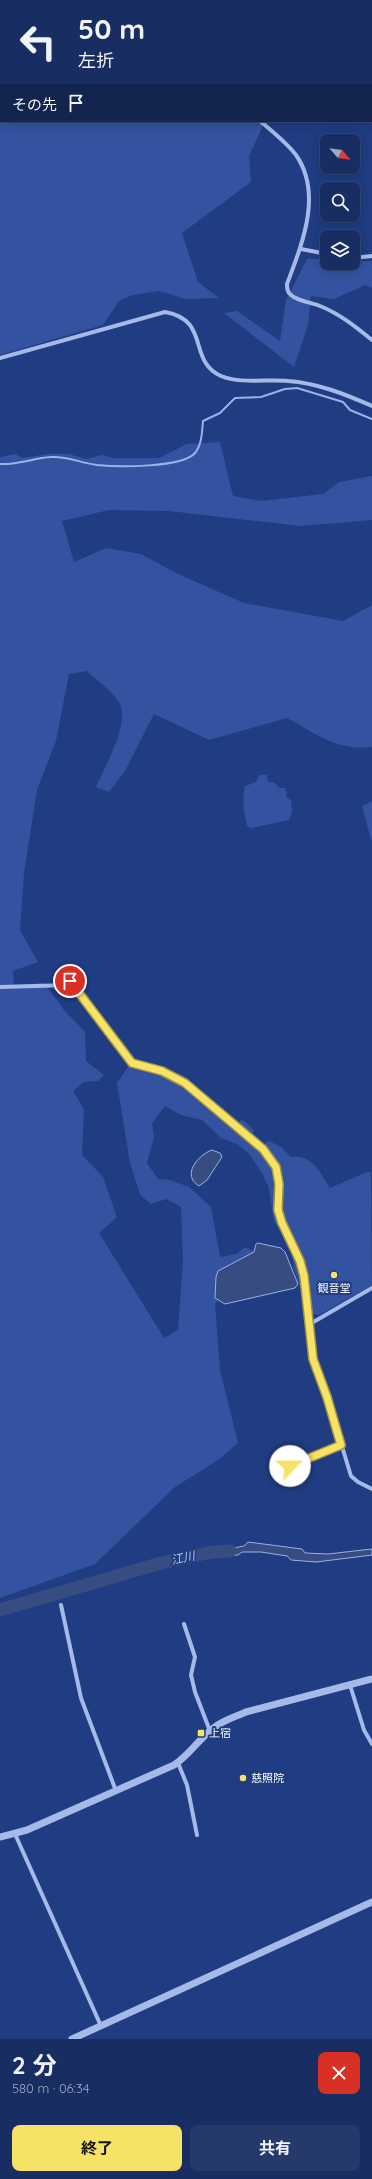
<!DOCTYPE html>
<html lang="ja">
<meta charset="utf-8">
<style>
body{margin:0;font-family:Quicksand,"Noto Sans JP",sans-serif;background:#25396b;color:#f1f3f6;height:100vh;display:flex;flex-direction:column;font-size:15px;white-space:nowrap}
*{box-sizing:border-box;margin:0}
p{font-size:13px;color:#9fa8be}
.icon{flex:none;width:22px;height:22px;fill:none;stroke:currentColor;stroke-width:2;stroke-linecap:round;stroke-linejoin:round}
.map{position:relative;height:2039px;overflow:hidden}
.details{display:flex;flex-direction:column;background:#182d62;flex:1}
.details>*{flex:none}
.guide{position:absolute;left:0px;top:0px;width:372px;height:122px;box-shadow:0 2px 10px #0003,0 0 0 1px #364977;background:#182d62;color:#f1f3f6;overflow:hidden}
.needle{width:26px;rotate:118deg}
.tools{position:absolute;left:320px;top:134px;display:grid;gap:8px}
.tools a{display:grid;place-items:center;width:40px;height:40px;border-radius:8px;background:#182d62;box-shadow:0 2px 10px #0003,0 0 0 1px #364977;font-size:20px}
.pin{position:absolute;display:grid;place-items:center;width:34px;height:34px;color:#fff;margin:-17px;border:2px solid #fff;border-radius:50%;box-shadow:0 1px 4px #0007}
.me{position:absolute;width:44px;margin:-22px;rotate:67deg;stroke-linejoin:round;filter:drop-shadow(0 0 3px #0008)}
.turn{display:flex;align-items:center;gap:14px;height:84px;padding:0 12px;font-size:18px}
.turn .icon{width:52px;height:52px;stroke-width:2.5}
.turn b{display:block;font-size:28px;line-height:34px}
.then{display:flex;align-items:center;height:38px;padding:0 12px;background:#0003;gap:8px;font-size:15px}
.round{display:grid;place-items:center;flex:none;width:42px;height:42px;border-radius:8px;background:#25396b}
.overview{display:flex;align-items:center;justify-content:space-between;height:68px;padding:0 12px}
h1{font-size:24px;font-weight:700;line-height:30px}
.button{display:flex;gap:8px;margin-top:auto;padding:8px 12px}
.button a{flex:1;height:46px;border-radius:8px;background:#f6e266;color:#111;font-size:16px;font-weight:700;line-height:46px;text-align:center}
.button a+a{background:#25396b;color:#f1f3f6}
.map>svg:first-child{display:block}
.green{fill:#3353a0}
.water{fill:#374c80;stroke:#99b3ea}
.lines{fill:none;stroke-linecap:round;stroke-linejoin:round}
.stream{stroke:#99b3ea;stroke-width:2}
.river{stroke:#374c80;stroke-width:13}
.minor{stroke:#a6bae9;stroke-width:4}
.tertiary{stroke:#a6bae9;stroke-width:7}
.route-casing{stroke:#a09342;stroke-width:10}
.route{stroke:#f6e266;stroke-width:7}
.poi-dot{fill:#f6e266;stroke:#203c82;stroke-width:1.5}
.labels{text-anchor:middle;stroke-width:4;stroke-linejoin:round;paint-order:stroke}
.poi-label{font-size:11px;fill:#fff;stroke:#203c82;text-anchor:start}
.water-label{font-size:12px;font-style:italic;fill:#b1c5f0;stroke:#203c82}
</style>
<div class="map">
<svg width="372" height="2039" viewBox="0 0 372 2039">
<rect width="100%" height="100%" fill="#203c82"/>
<path class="green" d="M0,0H200L1,1V121H265L249,156L251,182L182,233L198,282L219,298L186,299L159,291L132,295L119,301L103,325L0,355Z
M307,259H327V263L372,261V288L365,285L334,299L311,296L308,325L294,367L224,313L237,311L280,341L286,300Z
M220,442L233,496L261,501L323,494L339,482L372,476V520L300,526L169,511L109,510L62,521L74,562L106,548L141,554L178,574L244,603L343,621L372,605V747C336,751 317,734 287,718L209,740L154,714L125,771L109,792L96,787C105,766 127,729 121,707C118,695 96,680 87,671L69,674L56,741L37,790L24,873L20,930L38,962L13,971L14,985L44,983L64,1010L85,1032L86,1061L104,1075L98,1081L84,1082L73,1091L84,1109L82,1155L103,1177L117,1217L99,1233L164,1338L178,1330L183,1262L181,1207L166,1199L151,1204L140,1195L130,1163L117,1083L130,1064L171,1070L195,1091L205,1104L212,1108L234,1128L240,1124V1121L243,1120L254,1130L252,1135L246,1138L258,1147L269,1141L281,1147L291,1157C312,1154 320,1172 330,1188L367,1172H371L372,1285L319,1315L313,1314L305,1304L294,1267L291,1246L274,1221L269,1188L263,1175L250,1155L237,1144L221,1138L202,1120L181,1115L165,1106L152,1123L154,1137L147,1163L158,1179L170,1180L189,1187L211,1207L220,1257L237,1254L245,1247L257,1253L215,1304L220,1370L238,1443L218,1460L175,1487L95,1564L0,1598V457L15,454L23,458L48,454H69L86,459L102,455L113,458H159L187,444Z
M259,775H267L268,782H273L280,788H285L287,793L286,797L291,800C292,808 293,813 289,820L252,828L247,826C244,813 242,800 245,786L256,782Z
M372,801V840H371L362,806Z"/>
<path class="water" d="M212,1150L220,1153L222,1157L207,1180L199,1186C181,1175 198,1155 212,1150Z
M258,1243L281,1248L285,1252L298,1284L295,1288L225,1304L215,1298L216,1277L218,1271L254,1252L256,1244Z
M248,1542L302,1549L305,1553L328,1554L372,1549V1555L316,1562L291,1560L287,1556L261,1552H242L238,1555L218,1556L217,1553L212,1552L244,1546Z"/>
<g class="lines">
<path class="stream" d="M0,464C18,465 34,458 51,457C67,456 81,463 97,465C117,467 182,468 195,453C202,445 202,431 203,421L220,413L235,398L261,397L285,389L297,388L343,402L350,410L372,419"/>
<path class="river" d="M0,1610L161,1563L212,1552L230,1551"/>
<path class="minor" d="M197,1V0
M260,121C273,132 286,142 296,155C323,194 302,244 287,284C287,288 287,292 291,295C299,302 311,302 320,306C340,314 356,327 372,340
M301,249L327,254
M353,258L372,256
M0,358L165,312C211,320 187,361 221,376C241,384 267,379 288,381C317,383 345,394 372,406
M70,981L132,1063L162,1071L185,1083L263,1149L276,1167L279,1184L278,1210L282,1223L300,1261L304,1276L313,1359L327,1397L351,1476L358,1482L372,1489
M0,987L71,985
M310,1324L372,1288
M290,1466L341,1445
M61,1605L81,1698L116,1791
M184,1624L195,1657L191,1675L195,1692L210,1731
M350,1685L364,1730L372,1744
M178,1763L187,1785L197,1835
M15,1834L101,2026"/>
<path class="tertiary" d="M0,1837L27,1830L174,1765C191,1754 199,1738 215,1727C224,1720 235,1717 246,1712L372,1679
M72,2039L372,1902"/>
</g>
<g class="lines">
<g class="route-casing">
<path id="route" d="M70,981L132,1063L162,1071L185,1083L263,1149L276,1167L279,1184L278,1210L282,1223L300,1261L304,1276L313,1359L327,1397L341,1445L290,1466"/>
</g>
<use href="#route" class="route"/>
</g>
<g class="poi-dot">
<circle cx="334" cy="1275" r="4"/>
<rect x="197" y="1729" width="8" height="8" rx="2"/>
<circle cx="243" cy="1778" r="4"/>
</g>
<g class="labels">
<g class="poi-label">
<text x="334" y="1292" text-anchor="middle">観音堂</text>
<text x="209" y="1737">上宿</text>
<text x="251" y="1782">慈照院</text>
</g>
<g class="water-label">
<text transform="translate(183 1558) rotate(-12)" y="4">江川</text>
</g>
</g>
</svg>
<div class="tools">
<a><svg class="needle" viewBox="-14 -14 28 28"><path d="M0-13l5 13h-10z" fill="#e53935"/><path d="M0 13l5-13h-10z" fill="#9fa8be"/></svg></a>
<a><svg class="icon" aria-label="search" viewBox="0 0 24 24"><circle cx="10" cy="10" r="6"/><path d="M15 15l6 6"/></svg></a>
<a><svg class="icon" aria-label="layers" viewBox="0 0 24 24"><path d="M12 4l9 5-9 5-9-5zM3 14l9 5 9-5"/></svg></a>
</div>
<div class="pin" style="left:70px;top:981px;background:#d93025"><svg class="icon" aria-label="arrive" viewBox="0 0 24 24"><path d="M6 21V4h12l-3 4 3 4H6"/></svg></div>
<svg class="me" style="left:290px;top:1466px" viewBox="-20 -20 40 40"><circle r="19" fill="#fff"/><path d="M0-13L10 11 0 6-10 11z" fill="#f6e266"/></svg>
<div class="guide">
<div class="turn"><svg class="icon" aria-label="left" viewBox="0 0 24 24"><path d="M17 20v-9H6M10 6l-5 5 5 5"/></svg><div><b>50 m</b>左折</div></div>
<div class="then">その先<svg class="icon" aria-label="arrive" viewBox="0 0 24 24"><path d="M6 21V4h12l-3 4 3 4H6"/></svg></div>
</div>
</div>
<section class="details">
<div class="overview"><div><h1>2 分</h1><p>580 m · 06:34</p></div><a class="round" style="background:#d93025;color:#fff"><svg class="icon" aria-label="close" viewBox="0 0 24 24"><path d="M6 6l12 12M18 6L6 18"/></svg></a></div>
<div class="button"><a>終了</a><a>共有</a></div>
</section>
